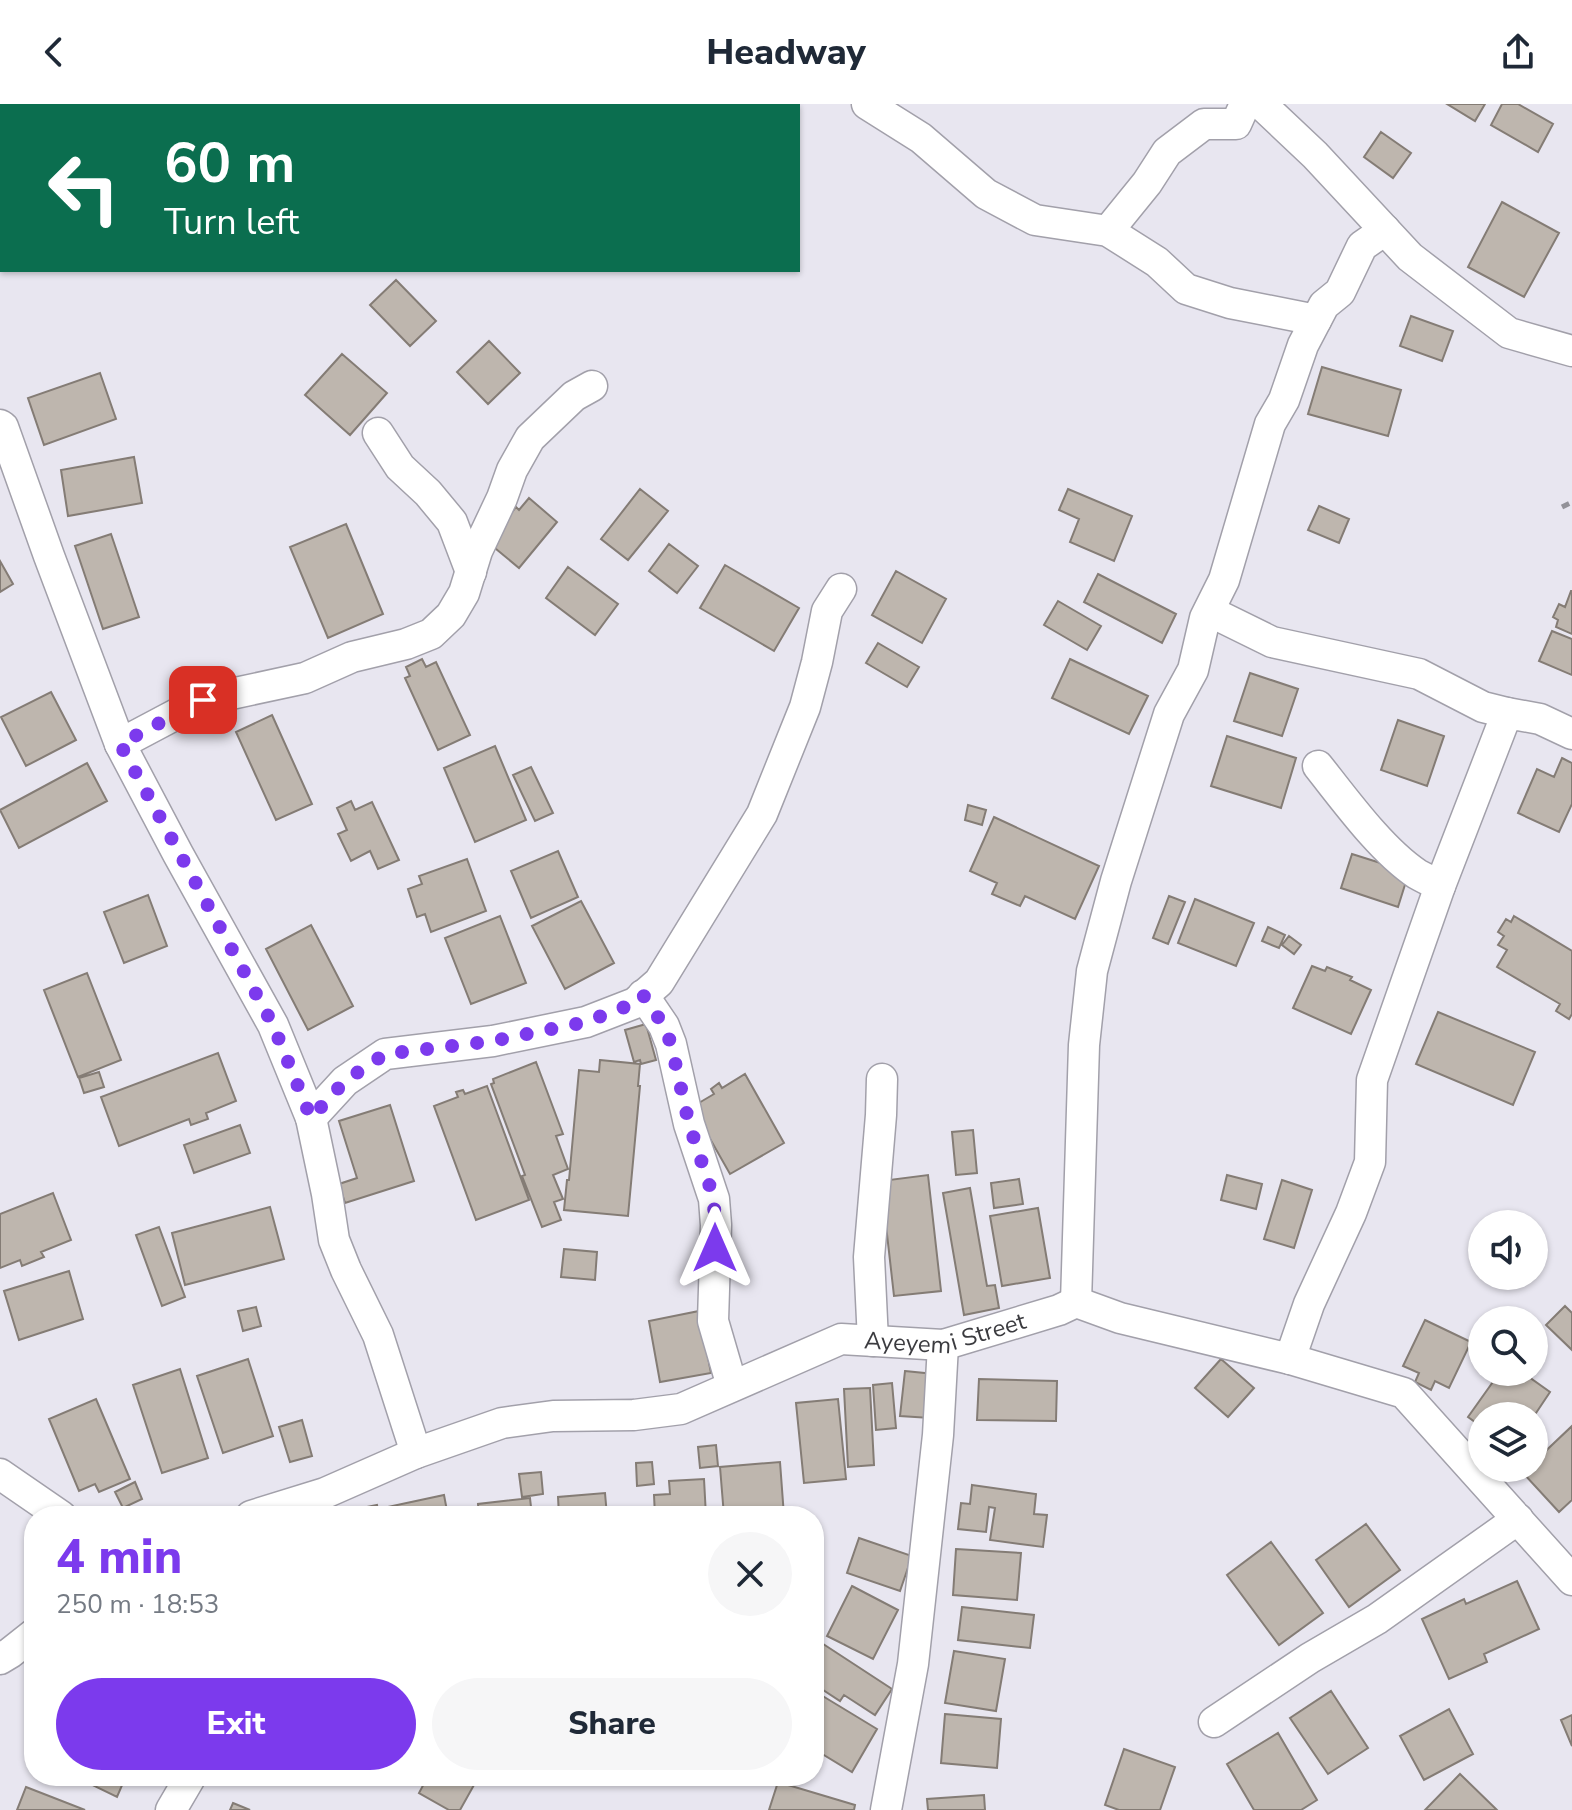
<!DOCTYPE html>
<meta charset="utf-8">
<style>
body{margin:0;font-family:"Nunito Sans",sans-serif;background:#f6f6f7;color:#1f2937;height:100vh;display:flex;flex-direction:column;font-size:30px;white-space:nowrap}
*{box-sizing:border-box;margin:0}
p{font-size:26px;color:#747a83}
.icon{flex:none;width:44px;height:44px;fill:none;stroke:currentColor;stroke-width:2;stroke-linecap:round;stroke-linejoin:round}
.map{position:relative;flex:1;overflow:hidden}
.sheet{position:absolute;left:24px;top:1402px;width:800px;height:280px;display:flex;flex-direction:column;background:#fff;border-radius:32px;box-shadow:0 2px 6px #0004}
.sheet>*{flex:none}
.top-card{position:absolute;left:0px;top:0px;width:800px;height:168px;box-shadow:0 2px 6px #0004;background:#0b6e4f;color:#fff;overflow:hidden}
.tools{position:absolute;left:1468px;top:1106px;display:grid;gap:16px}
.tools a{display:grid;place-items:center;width:80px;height:80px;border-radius:50%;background:#fff;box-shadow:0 2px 6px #0004;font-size:40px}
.pin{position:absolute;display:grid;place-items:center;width:68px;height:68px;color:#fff;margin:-34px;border-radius:16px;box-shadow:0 4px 12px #0006}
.me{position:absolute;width:88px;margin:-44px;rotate:0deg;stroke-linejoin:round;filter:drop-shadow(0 0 6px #0008)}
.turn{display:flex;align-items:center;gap:28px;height:168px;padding:0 32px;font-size:36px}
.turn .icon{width:104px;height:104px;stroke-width:2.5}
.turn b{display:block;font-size:56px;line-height:68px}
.round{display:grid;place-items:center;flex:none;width:84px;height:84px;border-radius:42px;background:#f6f6f7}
.summary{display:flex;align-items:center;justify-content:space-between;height:136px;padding:0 32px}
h1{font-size:48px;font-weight:800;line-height:60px;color:#7c3aed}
.primary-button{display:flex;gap:16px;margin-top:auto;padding:16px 32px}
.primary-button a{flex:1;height:92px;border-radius:48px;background:#7c3aed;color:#fff;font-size:32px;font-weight:800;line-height:92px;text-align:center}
.primary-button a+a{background:#f6f6f7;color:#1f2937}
header{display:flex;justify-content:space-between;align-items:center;height:104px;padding:0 32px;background:#fff;font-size:36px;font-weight:800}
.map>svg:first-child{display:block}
.building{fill:#beb6ae;stroke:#847c75;stroke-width:2}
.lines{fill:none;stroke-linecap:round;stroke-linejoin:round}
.street-casing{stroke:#a2a0aa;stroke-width:33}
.path{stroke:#929198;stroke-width:5;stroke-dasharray:8 4;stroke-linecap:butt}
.street{stroke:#fff;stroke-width:30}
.route{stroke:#7c3aed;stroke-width:14;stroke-dasharray:0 25.2}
.labels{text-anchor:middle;stroke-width:8;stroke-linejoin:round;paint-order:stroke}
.street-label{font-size:24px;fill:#3b3b3f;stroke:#fff}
</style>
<header><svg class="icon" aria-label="back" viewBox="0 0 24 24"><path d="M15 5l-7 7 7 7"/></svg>Headway<svg class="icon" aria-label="share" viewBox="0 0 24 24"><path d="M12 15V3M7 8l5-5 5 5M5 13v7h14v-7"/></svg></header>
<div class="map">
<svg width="1572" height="1706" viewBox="0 0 1572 1706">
<rect width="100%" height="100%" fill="#e8e6f0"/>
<path class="building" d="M47,0H117L115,2H49Z
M1447,0H1485L1475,17Z
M1502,0H1518L1553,20L1538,48L1491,21Z
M1381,28L1411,49L1393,74L1364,53Z
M1502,98L1559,129L1524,193L1468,163Z
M396,176L436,217L410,242L370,201Z
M1411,212L1453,227L1442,257L1400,242Z
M489,237L520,269L488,300L457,268Z
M342,250L387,289L350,331L305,291Z
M1322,263L1401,286L1388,332L1308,310Z
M100,269L116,315L44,341L28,294Z
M134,353L142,399L68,412L61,366Z
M640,385L668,407L628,456L601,435Z
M1068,385L1132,412L1114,457L1070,438L1079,415L1059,406Z
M529,394L557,418L519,464L490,440L498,426L516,403L519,406Z
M1319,402L1349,415L1339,439L1308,426Z
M346,420L383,510L328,534L290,443Z
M111,430L139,513L103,525L75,442Z
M669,440L698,462L677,489L649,467Z
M0,457L13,480L0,488Z
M725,461L799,504L774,547L700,504Z
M568,463L618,500L595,531L546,494Z
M896,467L946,495L922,539L872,511Z
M1098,470L1176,510L1162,539L1084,498Z
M1571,487H1572V530L1556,523L1558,516L1553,513L1559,500L1565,503Z
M1058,497L1101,522L1087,546L1044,521Z
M1552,527L1572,535V571L1539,557Z
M878,539L919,563L907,583L866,559Z
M422,555L426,563L436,558L470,631L438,646L405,574L410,572L406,563Z
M1070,555L1148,592L1129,630L1052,594Z
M1250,569L1298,585L1282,632L1234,617Z
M51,588L76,636L26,662L1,613Z
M272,611L312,700L276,716L236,628Z
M1398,616L1444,632L1427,682L1381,666Z
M1227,632L1296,654L1281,704L1211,682Z
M495,642L526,716L475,738L444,664Z
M1562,654L1572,659V700L1559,728L1518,709L1537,665L1554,673Z
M87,659L107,697L19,744L0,706Z
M531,663L553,709L535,717L513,671Z
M351,697L355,706L372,698L399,756L378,765L370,747L351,757L338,730L347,726L337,704Z
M968,701L986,706L982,721L965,716Z
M994,713L1099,762L1075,815L1025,792L1020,802L992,790L997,779L970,767Z
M558,747L578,793L531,814L511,767Z
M1352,750L1409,768L1398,803L1341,784Z
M467,755L486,807L431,828L425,810L417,813L408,785L422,780L419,772Z
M148,791L167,842L124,859L104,808Z
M1169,792L1185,798L1168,840L1153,834Z
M1195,795L1254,819L1236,862L1178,839Z
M581,797L614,859L565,885L532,822Z
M500,812L526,879L471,900L445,834Z
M1514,812L1572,847V910L1569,915L1556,907L1560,900L1497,863L1507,846L1498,841L1504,832L1498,828L1506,815L1511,818Z
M311,821L353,902L308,926L266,845Z
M1268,823L1285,831L1279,844L1262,837Z
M1289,832L1301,841L1294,850L1282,841Z
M1312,862L1325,867L1327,863L1352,873L1350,876L1371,886L1351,930L1293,904Z
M87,869L121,956L78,973L44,886Z
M1438,908L1535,948L1513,1001L1416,960Z
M646,920L656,956L641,960L640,956L634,958L625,926Z
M218,949L236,997L206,1009L208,1015L191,1021L189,1015L119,1042L101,993Z
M600,956L640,960L638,982H640L628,1112L564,1106L567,1076H569L579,966L599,968Z
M536,958L563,1030L556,1032L568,1065L553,1071L563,1095L554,1098L561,1116L542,1123L522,1072L525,1071L491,980L494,979L493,975Z
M99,968L104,983L84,989L79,974Z
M745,970L784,1039L730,1070L692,1003L714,990L711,985L719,979L722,984Z
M487,982L529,1096L476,1116L434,1002L458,993L456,988L463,986L465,990Z
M390,1001L414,1077L345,1099L339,1080L357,1074L339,1017Z
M240,1021L250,1049L194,1069L184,1041Z
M973,1026L977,1069L956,1071L952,1028Z
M928,1071L941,1187L894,1192L881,1077Z
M1227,1071L1262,1080L1256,1105L1221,1096Z
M1019,1075L1023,1100L994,1104L991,1079Z
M1282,1076L1312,1086L1294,1144L1264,1135Z
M970,1084L987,1182L995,1181L999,1204L964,1211L943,1089Z
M53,1089L71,1136L41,1148L44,1153L22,1162L20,1156L0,1164V1110Z
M270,1103L284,1155L185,1181L172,1129Z
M1038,1104L1050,1174L1002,1182L990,1112Z
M159,1123L185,1193L162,1202L136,1131Z
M564,1145L597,1148L595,1176L561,1173Z
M69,1167L83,1215L19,1236L4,1187Z
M1565,1202L1572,1209V1246L1546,1221Z
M256,1203L261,1222L243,1227L238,1207Z
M699,1207L711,1269L660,1278L649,1217Z
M1425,1216L1471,1238L1449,1284L1435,1277L1431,1286L1415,1278L1419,1269L1403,1262Z
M248,1255L273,1332L223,1349L197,1272Z
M1221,1255L1254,1284L1228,1313L1195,1284Z
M180,1265L208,1354L162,1369L133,1281Z
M905,1267L934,1270L930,1314L900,1312Z
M1500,1268H1522L1550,1288L1534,1312H1482V1323L1468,1313Z
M979,1275L1057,1277L1056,1317L977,1316Z
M892,1279L896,1324L876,1326L873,1281Z
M870,1284L874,1361L848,1363L844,1285Z
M96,1295L130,1375L99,1388L95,1380L79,1387L49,1315Z
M838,1295L846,1375L804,1379L796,1299Z
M302,1316L312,1352L290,1358L279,1323Z
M1572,1322V1396L1559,1408L1523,1369L1528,1364H1534V1358Z
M716,1341L718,1362L700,1364L698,1343Z
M652,1358L654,1380L637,1382L636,1359Z
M780,1358L784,1412H724L720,1363Z
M541,1368L543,1390L522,1393L519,1370Z
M704,1375L706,1412H655L654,1391L670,1390L669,1377Z
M135,1378L142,1395L123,1404L115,1388Z
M972,1381L1036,1390L1034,1410L1047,1411L1043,1443L990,1436L995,1404L989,1403L986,1428L958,1425L961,1399L970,1400Z
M605,1389L607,1412H559L558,1393Z
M444,1391L448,1412H384L383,1404Z
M530,1394L532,1412H479L478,1400Z
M377,1401L379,1412H323Z
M1366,1420L1400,1466L1349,1503L1316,1456Z
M859,1434L912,1452L900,1487L847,1469Z
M1271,1438L1323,1509L1279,1541L1227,1471Z
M956,1445L1021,1449L1017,1496L953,1491Z
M1517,1477L1539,1525L1484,1550L1487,1558L1449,1575L1422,1515L1464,1495L1466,1500Z
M852,1482L898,1506L873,1555L827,1532Z
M962,1503L1034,1511L1030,1544L958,1536Z
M814,1534L892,1585L875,1611L844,1591L840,1597L814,1580Z
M954,1547L1005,1555L996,1607L945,1599Z
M1331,1587L1368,1644L1328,1670L1290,1614Z
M821,1591L877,1625L852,1668L814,1645V1603Z
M1449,1605L1473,1650L1424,1676L1400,1632Z
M945,1610L1001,1615L997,1664L941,1659Z
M1572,1611V1642L1561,1616Z
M1278,1629L1317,1696L1301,1706H1254L1227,1660Z
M1124,1645L1175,1663L1160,1706H1119L1105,1701Z
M1460,1670L1497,1706H1425Z
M74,1672H126L117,1693Z
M298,1672H316L312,1680Z
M428,1672H479L460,1706H449L419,1689Z
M778,1678L855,1701L854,1706H769Z
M26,1683L85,1706H17Z
M984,1691L985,1706H928L927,1695Z
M233,1699L250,1706H230Z"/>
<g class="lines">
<g class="street-casing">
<g id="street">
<path d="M867,0L921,34L986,90L1035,116L1108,127L1157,158L1186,185L1230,199L1316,216"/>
<path d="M1261,0L1315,51L1410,153L1509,229L1572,247"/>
<path d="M1108,127L1147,79L1167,48L1204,20H1236L1245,0"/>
<path d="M0,321L3,323L49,452L120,640L178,750L273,921L311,1014L327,1090L334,1136L346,1166L378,1231L416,1349"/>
<path d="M378,329L400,363L428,389L452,418L471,468"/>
<path d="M1209,507L1272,538L1419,570L1483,603L1507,609"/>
<path d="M120,640L203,596L305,574L352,553L406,540L431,530L451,511L464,489L477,447L502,394L512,366L530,334L574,292L592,282"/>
<path d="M1318,662C1345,696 1381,746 1417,770C1424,774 1433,778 1440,782"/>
<path d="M643,891L664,922L671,940L689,1020L714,1095L716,1121L713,1217L732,1282"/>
<path d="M311,1014L345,977L385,950L493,937L586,918L635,899L659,878L762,710L805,603L817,558L827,507L841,485"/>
<path d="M1076,1198L1084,941L1092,867L1116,777L1169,610L1193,566L1205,514L1224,476L1270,320L1284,296L1303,241L1324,201L1340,188L1362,142L1385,126"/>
<path d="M873,1237L869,1153L881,1011L882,975"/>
<path d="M1290,1255L1309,1200L1351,1109L1370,1058L1372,976L1440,782L1507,609L1540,615L1572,630"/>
<path d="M0,1370L61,1412"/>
<path id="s1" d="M251,1412L325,1389L416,1349L502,1319L553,1312L634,1311L681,1305L841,1235L943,1241L1059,1206L1076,1198L1120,1214L1290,1255L1404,1289L1572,1476"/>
<path d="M0,1555L10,1549L34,1530"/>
<path d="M1214,1618L1310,1554L1377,1515L1518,1415"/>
<path d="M171,1706L191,1672"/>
<path d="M886,1706L913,1560L938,1331L943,1241"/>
</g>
</g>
<path class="path" d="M1562,403L1572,398"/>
<use href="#street" class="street"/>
</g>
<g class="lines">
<path class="route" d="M203,596L120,640L273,921L311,1014L345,977L385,950L493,937L586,918L635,899L643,891L664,922L671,940L689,1020L714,1095L715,1144"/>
</g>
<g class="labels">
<g class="street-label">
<text dy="8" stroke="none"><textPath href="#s1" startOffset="728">Ayeyemi Street</textPath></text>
</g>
</g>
</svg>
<div class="tools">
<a><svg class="icon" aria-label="sound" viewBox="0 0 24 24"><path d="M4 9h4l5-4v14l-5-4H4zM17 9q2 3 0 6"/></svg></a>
<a><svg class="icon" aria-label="search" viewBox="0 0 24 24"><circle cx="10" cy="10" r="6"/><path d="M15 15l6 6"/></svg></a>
<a><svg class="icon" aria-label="layers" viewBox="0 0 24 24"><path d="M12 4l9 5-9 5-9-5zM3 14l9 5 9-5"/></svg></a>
</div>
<div class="pin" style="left:203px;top:596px;background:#d93025"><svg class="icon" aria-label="arrive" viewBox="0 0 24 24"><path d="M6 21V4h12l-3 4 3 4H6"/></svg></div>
<svg class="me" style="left:715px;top:1144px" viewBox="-20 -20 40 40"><path d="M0-17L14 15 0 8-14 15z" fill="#7c3aed" stroke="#fff" stroke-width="4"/></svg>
<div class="top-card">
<div class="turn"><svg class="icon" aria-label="left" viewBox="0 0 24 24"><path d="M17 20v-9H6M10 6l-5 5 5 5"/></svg><div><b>60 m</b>Turn left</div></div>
</div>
<section class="sheet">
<div class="summary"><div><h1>4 min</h1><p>250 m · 18:53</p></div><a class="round"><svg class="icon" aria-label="close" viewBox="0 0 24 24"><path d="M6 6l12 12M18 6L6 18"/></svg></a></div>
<div class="primary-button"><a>Exit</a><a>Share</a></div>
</section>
</div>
